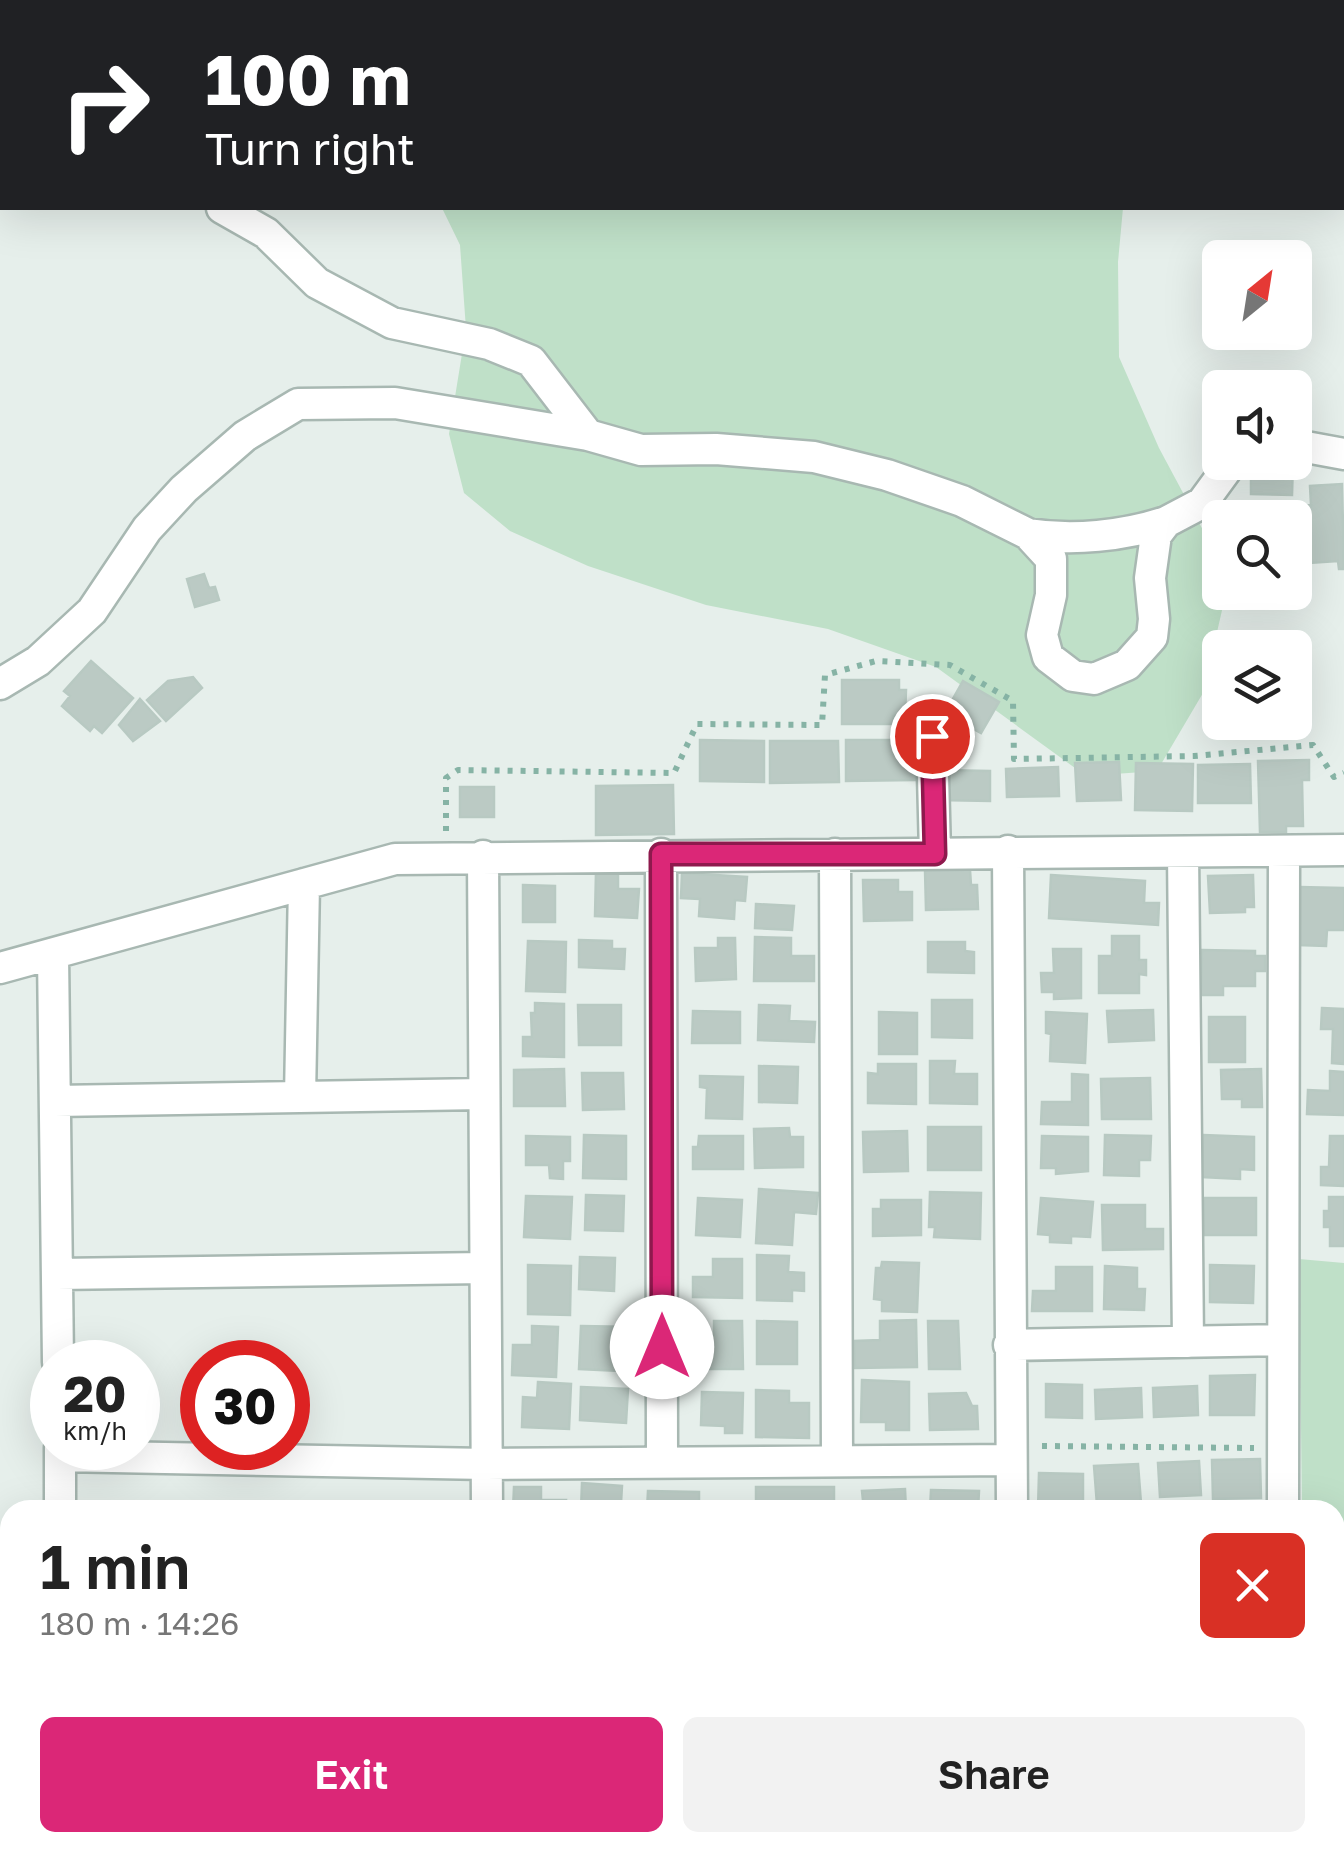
<!DOCTYPE html>
<meta charset="utf-8">
<style>
body{margin:0;font-family:"Golos Text",sans-serif;background:#f2f2f2;color:#222;height:100vh;display:flex;flex-direction:column;font-size:38px;white-space:nowrap}
*{box-sizing:border-box;margin:0}
p{font-size:32px;color:#767676}
.icon{flex:none;width:55px;height:55px;fill:none;stroke:currentColor;stroke-width:2;stroke-linecap:round;stroke-linejoin:round}
.map{position:relative;flex:1;overflow:hidden}
.panel{position:absolute;left:0px;top:1500px;width:1345px;height:352px;display:flex;flex-direction:column;background:#fff;border-radius:30px 30px 0 0;box-shadow:0 10px 40px #0002}
.panel>*{flex:none}
.top-card{position:absolute;left:0px;top:0px;width:1345px;height:210px;box-shadow:0 10px 40px #0002;background:#202124;color:#fff;overflow:hidden}
.needle{width:65px;rotate:30deg}
.fabs{position:absolute;left:1202px;top:240px;display:grid;gap:20px}
.fabs a{display:grid;place-items:center;width:110px;height:110px;border-radius:15px;background:#fff;box-shadow:0 10px 40px #0002;font-size:50px}
.speed{position:absolute;left:30px;top:1340px;display:flex;gap:20px;font-size:50px;font-weight:700;text-align:center}
.speed>*{display:grid;place-content:center;width:130px;height:130px;border-radius:50%;background:#fff;box-shadow:0 10px 40px #0002;line-height:1}
.speed small{font-size:25px;font-weight:400}
.speed .limit{border:15px solid #d22;background:#fff;color:#111}
.pin{position:absolute;display:grid;place-items:center;width:85px;height:85px;color:#fff;margin:-42px;border:5px solid #fff;border-radius:50%;box-shadow:0 2px 10px #0007}
.me{position:absolute;width:110px;margin:-55px;rotate:0deg;stroke-linejoin:round;filter:drop-shadow(0 0 8px #0008)}
.turn{display:flex;align-items:center;gap:35px;height:210px;padding:0 40px;font-size:45px}
.turn .icon{width:130px;height:130px;stroke-width:2.5}
.turn b{display:block;font-size:70px;line-height:85px}
.round{display:grid;place-items:center;flex:none;width:105px;height:105px;border-radius:15px;background:#f2f2f2}
.headline{display:flex;align-items:center;justify-content:space-between;height:170px;padding:0 40px}
h1{font-size:60px;font-weight:600;line-height:75px}
.button{display:flex;gap:20px;margin-top:auto;padding:20px 40px}
.button a{flex:1;height:115px;border-radius:15px;background:#db2777;color:#fff;font-size:40px;font-weight:600;line-height:115px;text-align:center}
.button a+a{background:#f2f2f2;color:#222}
.map>svg:first-child{display:block}
.green{fill:#bfe0c8}
.building{fill:#bbcac4;stroke:#b8c9c2;stroke-width:2.5}
.lines{fill:none;stroke-linecap:round;stroke-linejoin:round}
.minor-casing{stroke:#a8b8b2;stroke-width:35}
.path{stroke:#86b3a5;stroke-width:6;stroke-dasharray:5 8;stroke-linecap:butt}
.minor{stroke:#fff;stroke-width:30}
.route-casing{stroke:#8e194d;stroke-width:25}
.route{stroke:#db2777;stroke-width:18}
</style>
<div class="map">
<svg width="1344" height="1852" viewBox="0 0 1344 1852">
<rect width="100%" height="100%" fill="#e6efeb"/>
<path class="green" d="M0,0H1005L1006,2H2V200Z
M442,208H1123L1118,262L1119,357L1159,448L1204,532L1223,606L1203,693L1157,771L1086,776L936,667L828,629L706,605L588,566L510,531L464,493L449,434L466,329L460,245Z
M1299,1259L1344,1263V1539L1335,1538V1510H1302Z"/>
<path class="building" d="M1251,462H1293L1292,495L1251,494Z
M1342,484L1344,569H1339L1338,561L1295,564V518H1277L1276,507L1311,505L1310,486Z
M204,574L209,588L215,587L219,600L195,607L187,579Z
M91,661L133,698L102,733L94,726L90,731L62,706L70,696L64,691Z
M193,677L202,688L166,721L147,700L168,681Z
M842,680H899V690H906L905,716H893V724H842Z
M963,681L999,702L981,733L945,713Z
M140,699L160,721L133,741L119,725Z
M700,740L764,741V782L700,781Z
M846,740H915V780L846,781Z
M770,741H838L839,782L770,783Z
M1309,760V780H1302L1303,826H1286V832H1260L1258,761Z
M1119,762L1121,800L1077,801L1075,763Z
M1136,763L1193,764L1192,811L1135,810Z
M1250,764L1251,803H1198V765Z
M1058,767L1059,796L1007,797L1006,769Z
M938,770L990,771V801L938,800Z
M673,785L674,834L596,835V786Z
M460,787H494V817H460Z
M925,870H970L971,885H977L978,909L926,910Z
M596,872L618,873V889H639L637,918L595,916Z
M682,873L747,877L745,901L735,900L734,919L699,916L700,899L681,898Z
M1051,875L1145,881L1144,903H1159L1158,925L1049,918Z
M1253,875L1254,907H1245V912L1210,913L1208,876Z
M863,880H898V892H912V920L864,921Z
M523,885L555,886V922H523Z
M1299,887L1344,888V930H1327L1326,946L1298,945Z
M756,904L794,906L792,930L755,928Z
M1112,936H1139V960H1146V975L1139,974V993H1099V956H1112Z
M755,937L791,938V956H814V981H754Z
M718,938H735L736,979L696,981L695,948H718Z
M579,940L612,941V949H625L624,969L579,967Z
M528,941L566,942L565,992L526,991Z
M928,942H965V951L974,952V973L928,972Z
M1053,949H1081V998L1054,999V992H1042L1041,973H1054Z
M1202,950L1255,951V956H1265V971H1255V986H1223V995H1201Z
M932,1000H972V1038L932,1037Z
M535,1003L564,1004V1057L523,1056V1037H532L531,1013H535Z
M578,1005H621V1045H579Z
M759,1005L790,1006L789,1021L815,1022L814,1042L758,1040Z
M1322,1008L1344,1009V1064L1332,1063L1333,1029H1321Z
M1153,1010L1154,1040L1109,1042L1107,1011Z
M693,1011L740,1012V1043H692Z
M879,1012L917,1013V1054H879Z
M1046,1012L1087,1014L1085,1063L1050,1061L1051,1034L1046,1033Z
M1209,1017H1245V1062H1209Z
M930,1061H955L954,1074H977V1104L930,1103Z
M878,1064H916V1104L868,1103V1073L878,1074Z
M759,1066L798,1067L797,1103L759,1102Z
M564,1069L565,1106H514V1070Z
M1261,1069L1262,1107H1242V1099H1222L1221,1070Z
M1330,1071L1344,1072V1115L1307,1114L1308,1090L1330,1091Z
M582,1073H623L624,1109L583,1110Z
M1072,1074L1088,1075V1125L1041,1124L1042,1102H1072Z
M700,1076L743,1077L742,1119L706,1118L707,1088L700,1087Z
M1150,1078L1151,1119H1102L1101,1079Z
M928,1127H981V1170H928Z
M789,1128L790,1137H803V1167L755,1168L754,1129Z
M907,1131L908,1171L864,1172L863,1132Z
M584,1135L626,1136V1179L583,1178Z
M1105,1135L1151,1136L1150,1160H1139V1176L1104,1175Z
M1203,1135L1254,1137V1170L1240,1169V1179L1202,1177Z
M526,1136L570,1137V1161H563V1179L550,1178L549,1165H526Z
M699,1136H743V1169H693V1147H698Z
M1042,1136L1088,1137V1171L1056,1174V1168H1041Z
M1330,1136H1344V1186L1321,1185V1167H1329Z
M759,1189L818,1193L816,1214L794,1212L792,1245L756,1243Z
M930,1192L981,1193L980,1239L934,1237L935,1227H929Z
M586,1195L624,1196L623,1231L585,1230Z
M526,1196L572,1197L570,1239L524,1237Z
M1329,1197H1344V1246H1330V1227H1324V1211H1329Z
M698,1198L742,1200L740,1237L696,1235Z
M1041,1198L1093,1202L1090,1237L1071,1236V1243L1050,1242V1235L1038,1234Z
M1204,1198H1256V1235H1204Z
M881,1200H921V1235L873,1236V1209H881Z
M1102,1205H1145V1229H1163V1249L1103,1250Z
M757,1255L789,1256L788,1272L804,1273V1291L792,1290V1301L757,1300Z
M580,1257L615,1258L614,1291L579,1289Z
M713,1259H742V1298L693,1297V1277H713Z
M882,1262L919,1263L917,1312L882,1311V1300L874,1299L876,1268H881Z
M528,1265L571,1266L570,1315L528,1314Z
M1210,1265L1254,1266L1253,1303L1210,1302Z
M1105,1266L1137,1268V1289H1145L1144,1310L1104,1309Z
M1056,1267H1092V1311H1032L1033,1291H1056Z
M916,1320L917,1367L855,1368L854,1341L880,1340V1321Z
M714,1321H742L743,1369H705V1335H714Z
M757,1321L797,1322V1364H757Z
M928,1321H958L960,1369H929Z
M532,1326L558,1327L556,1377L512,1375L513,1345H532Z
M581,1326L636,1327L634,1365H619V1371L579,1369Z
M1255,1375L1254,1415H1210V1376Z
M862,1380L909,1382V1430H886V1422H861Z
M538,1382L571,1384L569,1429L522,1427L523,1397L537,1398Z
M1046,1384L1082,1385V1418L1046,1417Z
M1197,1386L1198,1415L1154,1417L1153,1388Z
M581,1387L628,1389L626,1423L580,1420Z
M1141,1388L1142,1417L1096,1419L1095,1390Z
M756,1390L789,1391V1403H809V1438L756,1437Z
M702,1392L743,1393L742,1433H725V1426L701,1425Z
M966,1393L972,1406H977L978,1429L930,1430L929,1394Z
M1260,1459L1261,1498L1213,1499L1212,1460Z
M1199,1461L1201,1495L1160,1497L1158,1463Z
M1138,1464L1141,1503L1097,1505L1094,1466Z
M1039,1473L1083,1474V1510H1038Z
M582,1483L622,1486L621,1503L640,1504L639,1510H581Z
M514,1487H541V1500H566L565,1510H513Z
M756,1487H834V1510H756Z
M905,1489L906,1510H864L862,1491Z
M931,1490L979,1491L978,1510H930Z
M648,1491L699,1492V1510H647Z
M1276,1842H1318L1322,1852H1276Z
M1098,1843L1162,1844L1163,1852H1098Z"/>
<g class="lines">
<g class="minor-casing">
<path id="minor" d="M399,2L410,0
M222,208L266,233L317,283L392,323L489,344L531,361L588,435
M1295,445L1344,454
M1028,534C1073,541 1123,536 1166,522
M0,684L38,661L92,611L147,529L184,489L245,436L298,404L395,403L588,435L641,450L716,449L814,457L887,475L962,501L1028,534L1051,559V595L1042,635L1048,657L1073,676L1094,679L1127,665L1152,637L1154,619L1150,578L1156,535L1166,522L1202,503L1232,462
M932,736L935,854
M1008,851L1012,1510
M1183,852L1188,1342
M661,854L662,1461
M835,854L837,1460
M483,856L487,1510
M53,954L58,1362
M0,968L395,859L1344,850
M300,1097L304,884
M55,1101L483,1094
M57,1274L484,1268
M1009,1345L1283,1340
M60,1448V1510
M60,1456L487,1464L1011,1460
M1283,1510L1284,851
M1335,1580L1344,1586
M0,1582H10
M1335,1700H1344
M0,1702H10
M491,1842V1852
M661,1842V1852
M837,1842V1852
M1015,1842V1852
M1188,1842V1852"/>
</g>
<path class="path" d="M446,831V778L458,770L674,773L697,724L822,725L825,675L876,661L950,665L1013,701L1014,759L1194,756L1313,745L1334,777L1344,773
M1042,1446L1254,1448"/>
<use href="#minor" class="minor"/>
</g>
<g class="lines">
<g class="route-casing">
<path id="route" d="M662,1347L661,854H935L932,736"/>
</g>
<use href="#route" class="route"/>
</g>
</svg>
<div class="fabs">
<a><svg class="needle" viewBox="-14 -14 28 28"><path d="M0-13l5 13h-10z" fill="#e53935"/><path d="M0 13l5-13h-10z" fill="#767676"/></svg></a>
<a><svg class="icon" aria-label="sound" viewBox="0 0 24 24"><path d="M4 9h4l5-4v14l-5-4H4zM17 9q2 3 0 6"/></svg></a>
<a><svg class="icon" aria-label="search" viewBox="0 0 24 24"><circle cx="10" cy="10" r="6"/><path d="M15 15l6 6"/></svg></a>
<a><svg class="icon" aria-label="layers" viewBox="0 0 24 24"><path d="M12 4l9 5-9 5-9-5zM3 14l9 5 9-5"/></svg></a>
</div>
<div class="speed"><div>20<small>km/h</small></div><div class="limit">30</div></div>
<div class="pin" style="left:932px;top:736px;background:#d93025"><svg class="icon" aria-label="arrive" viewBox="0 0 24 24"><path d="M6 21V4h12l-3 4 3 4H6"/></svg></div>
<svg class="me" style="left:662px;top:1347px" viewBox="-20 -20 40 40"><circle r="19" fill="#fff"/><path d="M0-13L10 11 0 6-10 11z" fill="#db2777"/></svg>
<div class="top-card">
<div class="turn"><svg class="icon" aria-label="right" viewBox="0 0 24 24"><path d="M7 20v-9h11M14 6l5 5-5 5"/></svg><div><b>100 m</b>Turn right</div></div>
</div>
<section class="panel">
<div class="headline"><div><h1>1 min</h1><p>180 m · 14:26</p></div><a class="round" style="background:#d93025;color:#fff"><svg class="icon" aria-label="close" viewBox="0 0 24 24"><path d="M6 6l12 12M18 6L6 18"/></svg></a></div>
<div class="button"><a>Exit</a><a>Share</a></div>
</section>
</div>
